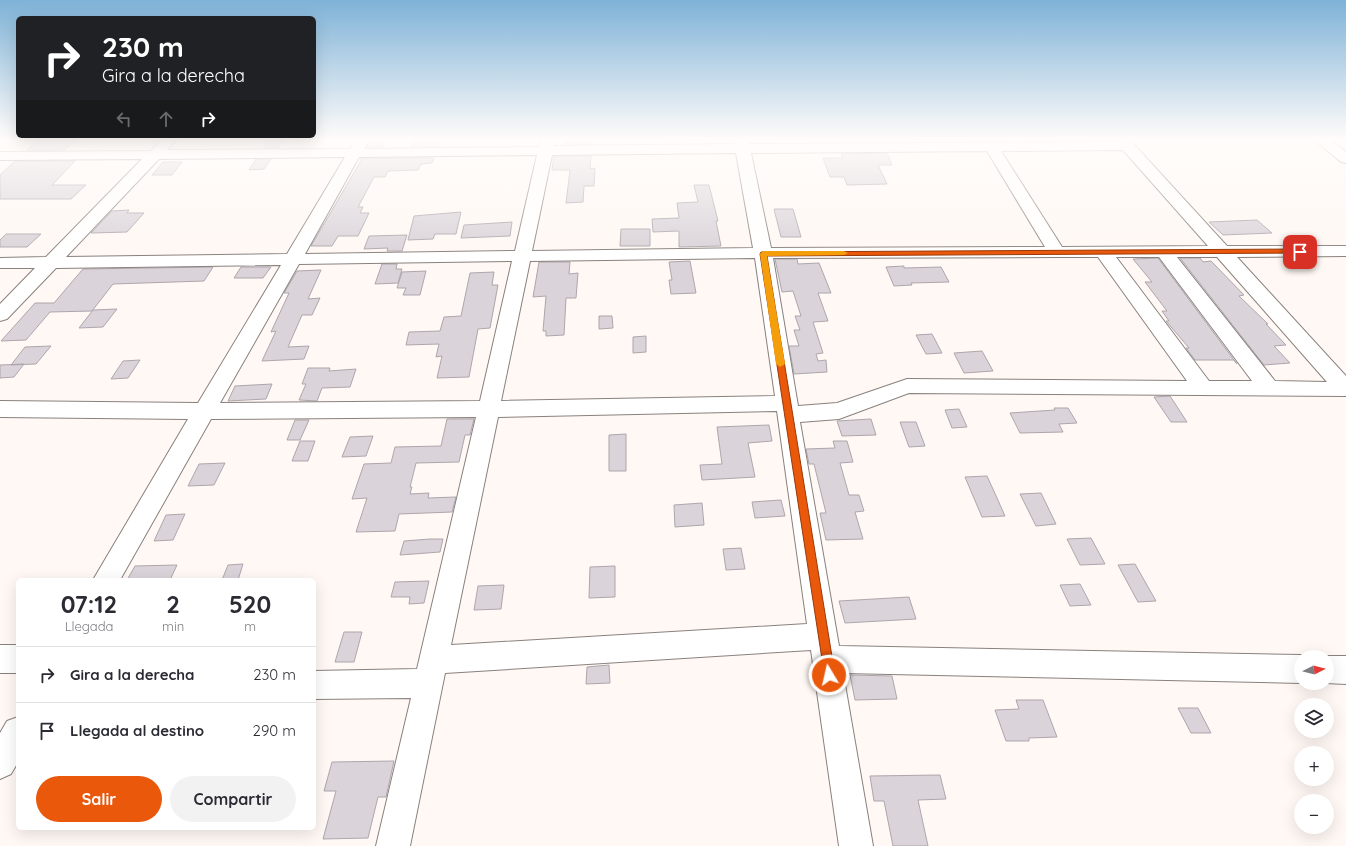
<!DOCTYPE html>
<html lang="es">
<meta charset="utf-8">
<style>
body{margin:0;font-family:Quicksand,sans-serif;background:#f2f2f3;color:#2b2b33;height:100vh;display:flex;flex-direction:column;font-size:15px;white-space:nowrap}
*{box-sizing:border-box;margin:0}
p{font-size:13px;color:#7c7c81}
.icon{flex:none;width:22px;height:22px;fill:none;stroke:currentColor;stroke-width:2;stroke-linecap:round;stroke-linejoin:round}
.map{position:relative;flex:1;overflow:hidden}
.side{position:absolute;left:16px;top:578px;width:300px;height:252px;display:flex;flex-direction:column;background:#fff;border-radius:6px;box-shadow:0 4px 16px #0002}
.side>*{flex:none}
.top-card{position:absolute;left:16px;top:16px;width:300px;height:122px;border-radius:6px;box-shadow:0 4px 16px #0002;background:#202124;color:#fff;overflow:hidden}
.needle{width:26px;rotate:84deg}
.fabs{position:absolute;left:1294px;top:650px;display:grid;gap:8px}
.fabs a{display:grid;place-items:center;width:40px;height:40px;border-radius:50%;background:#fff;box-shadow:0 4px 16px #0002;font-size:20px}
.pin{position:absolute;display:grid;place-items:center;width:34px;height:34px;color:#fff;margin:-17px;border-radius:8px;box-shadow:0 2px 6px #0006}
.me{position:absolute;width:44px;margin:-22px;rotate:351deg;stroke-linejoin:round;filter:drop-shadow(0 0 3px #0008)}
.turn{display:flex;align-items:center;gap:14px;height:84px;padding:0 20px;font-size:18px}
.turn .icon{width:52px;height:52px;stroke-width:2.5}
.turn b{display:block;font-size:28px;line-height:34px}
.lanes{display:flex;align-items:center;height:38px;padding:0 20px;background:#0003;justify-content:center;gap:20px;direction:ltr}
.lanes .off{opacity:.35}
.eta{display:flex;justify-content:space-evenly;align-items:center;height:68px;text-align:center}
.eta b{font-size:24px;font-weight:800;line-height:28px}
.button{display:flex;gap:8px;margin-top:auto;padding:8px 20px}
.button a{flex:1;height:46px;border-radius:24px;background:#ea580c;color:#fff;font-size:16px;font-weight:800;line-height:46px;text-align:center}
.button a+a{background:#f2f2f3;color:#2b2b33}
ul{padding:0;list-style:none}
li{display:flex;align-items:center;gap:12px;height:56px;padding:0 20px;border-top:1px solid #e1e1e2}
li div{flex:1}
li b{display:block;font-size:15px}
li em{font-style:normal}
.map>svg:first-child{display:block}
.building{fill:#dad3d9;stroke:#ada6ac}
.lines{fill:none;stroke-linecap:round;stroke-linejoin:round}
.minor-casing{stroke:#89817d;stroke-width:2}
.minor{fill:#fff;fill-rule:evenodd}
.route{fill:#ea580c;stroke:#983908}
.slow{fill:#f59e0b}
</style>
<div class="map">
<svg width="1346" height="846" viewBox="0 0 1346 846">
<rect width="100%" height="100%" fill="#fff8f4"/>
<path class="building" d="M40,139H77L65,150H27Z
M270,139H284L278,148H264Z
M370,139H387L382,147H367Z
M414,139H440L438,147H411Z
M567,139H592V144H566Z
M887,153L892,165H878L887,184L847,185L844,177H830L823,158H843L841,154Z
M554,156H591L590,169L595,168L594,186H584L583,202L566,203L570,170H552Z
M360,158H434L432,163L421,164L418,170L388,171L385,177H374L358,207H363L360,213H369L358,236H338L332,246H311L362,159Z
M256,159H271L264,169L249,170Z
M15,161H75L52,185H86L71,199H0V175Z
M163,162H182L172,175H152Z
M694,185H709L718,221H716L721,246L679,247V231L653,232L652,219L679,218L677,203L698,202Z
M774,209H793L801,237H781Z
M129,210L127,213H144L127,232L91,233L112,211Z
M461,212L456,234H435L433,239L408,240L414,216Z
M1257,220L1272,233L1223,235L1209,222Z
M512,222L510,236L461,238L464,225Z
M621,229H650V246H620Z
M6,234H41L27,247H0V240Z
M407,235L402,251H387L388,248L364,249L369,236Z
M1158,258L1237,364L1234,360H1195L1186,348H1189L1166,321H1169L1162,311H1167L1145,282H1152L1133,259Z
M1180,258H1200L1203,262L1211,261L1244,295L1239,296L1268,324H1266L1286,345L1274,346L1290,363L1264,365Z
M775,259H797L798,264L819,263L831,293H818L828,321L813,322L823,353L816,354L818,361L826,360L827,372L794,374L789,346H799L794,330H800L795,316H801L793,291L782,292Z
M690,261L696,293L671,294L669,280H672L669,262Z
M539,262H570L569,274L578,273L576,298H566L564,335L546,336V331H543L546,296L533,297Z
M382,264H397L396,269H402L398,283L375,284Z
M904,266V268L941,267L949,282L911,283L912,285L894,286L886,267Z
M213,267L204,281L113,284L92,311L50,312L26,340L1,341L35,303H54L83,269Z
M241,267H271L263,278H234Z
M321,270L308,299L320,298L312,315H302L288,347L309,346L304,359L262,361L276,331L271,332L289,293H284L297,271Z
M426,271L420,295H403L406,288H397L402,272Z
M494,272L492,285H498L490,328L478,329L469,377L437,378L442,356L436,357L439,344L406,345L409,332L440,331L444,317L461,316L470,273Z
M117,309L103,327L79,328L93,310Z
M599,316H612L613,328L599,329Z
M932,334L942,353L926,354L916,335Z
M646,336V352L633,353V337Z
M51,346L36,364L11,365L25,347Z
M982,351L993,371L964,373L954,353Z
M140,360L128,378L111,379L123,361Z
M24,364L14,377L0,378V365Z
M308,368H330L329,371L356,369L350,387L322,388L317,401L299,400L306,384H302Z
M272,384L266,399L228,401L235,386Z
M1170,396L1187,422H1171L1154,397Z
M1054,408H1068L1077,423L1059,424L1063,432L1020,433L1010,413L1055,410Z
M959,409L967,427L952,428L945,410Z
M447,419H474L470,435H465L459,462L416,463L410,487H412L410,494L429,493L428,498L456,497L452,512L399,514L395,531L356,532L367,498L352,499L364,464L391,463L395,447L441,446Z
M871,419L876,435L842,436L837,421Z
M295,420H309L300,440H287Z
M900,422H916L925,446L909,447Z
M769,425L772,441L748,443L755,477L702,480L700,465L722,464L717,427Z
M626,434V471H609V435Z
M373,436L366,456L342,457L350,437Z
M300,441H315L308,461H292Z
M833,441H847L853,462L840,463L849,495H859L864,511L855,512L863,539L826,540L820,513H826L814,464H809L806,449L835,448Z
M225,463L214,485L188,486L199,464Z
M987,476L997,498L1005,516L982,517L965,477Z
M1041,493L1056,524L1036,526L1020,494Z
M781,500L785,516L755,518L752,502Z
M702,503L704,525L675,527L674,505Z
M185,514L173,540L154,541L166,515Z
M1091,538L1105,564L1080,565L1067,539Z
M430,539H443L440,552L400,555L404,541Z
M741,548L745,569L726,570L723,549Z
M243,564L238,580H222L228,565Z
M1135,564L1156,601L1138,602L1118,565Z
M177,565L170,580H127L135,566Z
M615,566V597L589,598L590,567Z
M429,581L424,603L409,604L410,597H391L395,582Z
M1080,584L1091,605L1070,606L1060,585Z
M504,585L501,609L474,610L478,586Z
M909,597L916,619L845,623L839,601Z
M344,632H362L354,662H335Z
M609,665L610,683L586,684L587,667Z
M850,675L892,676L897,699L855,700Z
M1016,700H1043L1057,737L1029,738V741H1006L995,710L1019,709Z
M1178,708H1198L1211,733H1191Z
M394,761L386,797H378L368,838L323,839L336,791H324L332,762Z
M940,775L946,799L918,800L928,846H893L884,801H874L870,776Z"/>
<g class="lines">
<g class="minor-casing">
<path id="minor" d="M162,139H177L167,150L350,149L357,139H366L368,142L364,149L539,147L541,139H555L554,146L735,144L734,139H748L749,144L1116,142L1114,139H1129L1227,246H1346V256L1237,257L1346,376V396L909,393L839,419L800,422L839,646L1301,655L1306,657H1301V683L843,673L873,846H839L811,650L445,673L410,846H376L411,698L314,699V671L417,669L476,417L211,419L120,580H93L188,419L0,417V401L198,403L281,265L56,268L7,319L0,321V304L35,268H0V258L46,257L142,159L0,160V152L151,151ZM1123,150L1208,246L1062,247L1001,151ZM987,151L1045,247L771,248L751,153ZM736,153L753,248L532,251L552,155ZM537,155L515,251L305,254L359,157ZM345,157L287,254L66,257L159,159ZM1053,257H1098L1187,381L907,379L837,403L798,406L773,258ZM1116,257H1159L1252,381H1209ZM1177,257H1217L1327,382L1275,381ZM755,258L775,396L501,401L530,261ZM512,261L480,401L220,403L299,264ZM777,411L807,624L451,645L498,417Z
M1313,139H1329L1346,152V163L1341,162Z
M0,645H18V673H0Z
M1327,656H1346V684L1325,683H1327V657H1325Z
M18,717V762L11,774L0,779V733L7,721Z"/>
</g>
<use href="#minor" class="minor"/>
</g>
<linearGradient id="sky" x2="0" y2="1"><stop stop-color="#7eb2d7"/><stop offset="0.54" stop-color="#fffcfa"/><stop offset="1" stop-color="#fffcfa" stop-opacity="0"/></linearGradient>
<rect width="1346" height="257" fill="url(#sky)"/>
<path class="route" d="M1300,249L1303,250V253L767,256L835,675L833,679L829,680L825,679L760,254L761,252Z"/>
<path class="slow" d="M763,251H844L848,253L844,255L767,256L785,364L780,367L776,364L760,254Z"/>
</svg>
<div class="fabs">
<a><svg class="needle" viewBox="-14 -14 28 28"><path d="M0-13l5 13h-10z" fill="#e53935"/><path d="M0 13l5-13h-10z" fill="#7c7c81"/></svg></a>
<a><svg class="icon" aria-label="layers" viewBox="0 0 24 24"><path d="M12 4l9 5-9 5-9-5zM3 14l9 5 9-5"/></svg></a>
<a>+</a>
<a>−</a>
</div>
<div class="pin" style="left:1300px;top:252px;background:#d93025"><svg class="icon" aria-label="arrive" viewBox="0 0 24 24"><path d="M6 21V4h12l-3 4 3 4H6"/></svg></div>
<svg class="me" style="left:829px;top:675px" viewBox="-20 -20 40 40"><circle r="17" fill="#ea580c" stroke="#fff" stroke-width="3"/><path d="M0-11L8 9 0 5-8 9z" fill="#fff"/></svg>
<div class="top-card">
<div class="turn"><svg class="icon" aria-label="right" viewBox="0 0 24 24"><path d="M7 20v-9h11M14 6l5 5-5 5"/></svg><div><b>230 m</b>Gira a la derecha</div></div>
<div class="lanes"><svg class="icon off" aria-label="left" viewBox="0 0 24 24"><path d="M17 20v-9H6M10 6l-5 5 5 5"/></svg><svg class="icon off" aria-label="ahead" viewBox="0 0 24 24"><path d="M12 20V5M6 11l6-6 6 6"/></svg><svg class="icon" aria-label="right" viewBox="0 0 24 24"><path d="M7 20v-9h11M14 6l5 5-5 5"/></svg></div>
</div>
<section class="side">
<div class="eta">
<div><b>07:12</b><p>Llegada</p></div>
<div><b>2</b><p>min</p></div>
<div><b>520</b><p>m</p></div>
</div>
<ul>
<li><svg class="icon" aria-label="right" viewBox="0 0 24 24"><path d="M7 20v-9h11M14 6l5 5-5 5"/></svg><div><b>Gira a la derecha</b></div><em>230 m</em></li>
<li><svg class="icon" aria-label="arrive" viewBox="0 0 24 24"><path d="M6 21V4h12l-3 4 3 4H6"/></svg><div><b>Llegada al destino</b></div><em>290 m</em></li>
</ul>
<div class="button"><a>Salir</a><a>Compartir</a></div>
</section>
</div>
